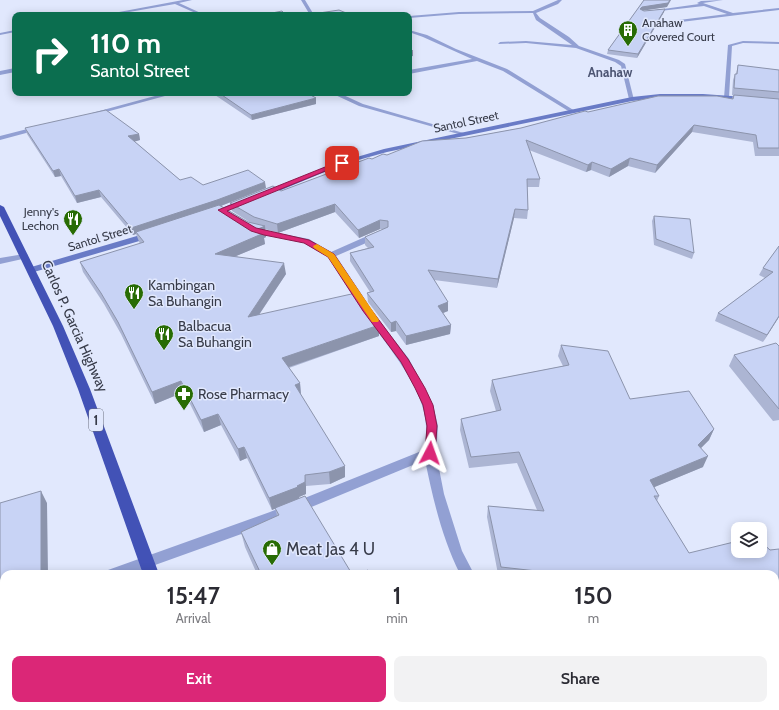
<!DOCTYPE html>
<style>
body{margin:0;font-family:Cabin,sans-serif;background:#f2f2f3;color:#2b2b33;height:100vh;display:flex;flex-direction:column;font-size:15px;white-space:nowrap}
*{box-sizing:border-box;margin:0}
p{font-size:13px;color:#7c7c81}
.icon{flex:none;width:22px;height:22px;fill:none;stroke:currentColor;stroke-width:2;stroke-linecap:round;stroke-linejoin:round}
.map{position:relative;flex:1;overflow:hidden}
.drawer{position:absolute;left:0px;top:570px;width:779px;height:140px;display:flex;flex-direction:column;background:#fff;border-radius:12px 12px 0 0;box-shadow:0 2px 10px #0003}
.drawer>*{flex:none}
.banner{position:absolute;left:12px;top:12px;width:400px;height:84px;border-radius:8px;box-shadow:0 2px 10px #0003;background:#0b6e4f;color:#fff;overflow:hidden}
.buttons{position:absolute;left:731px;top:522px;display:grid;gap:8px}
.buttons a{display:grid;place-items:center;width:36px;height:36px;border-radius:8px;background:#fff;box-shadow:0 2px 10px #0003;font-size:20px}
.pin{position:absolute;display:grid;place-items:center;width:34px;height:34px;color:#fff;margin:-17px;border-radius:8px;box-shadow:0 2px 6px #0006}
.me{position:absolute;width:44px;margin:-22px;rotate:4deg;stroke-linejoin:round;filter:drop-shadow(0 0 3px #0008)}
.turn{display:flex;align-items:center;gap:14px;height:84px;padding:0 12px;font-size:18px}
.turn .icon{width:52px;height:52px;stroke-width:2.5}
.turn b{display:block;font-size:28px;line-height:34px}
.eta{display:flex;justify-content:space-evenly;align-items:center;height:68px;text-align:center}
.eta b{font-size:24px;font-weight:600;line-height:28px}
.cta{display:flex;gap:8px;margin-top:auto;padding:8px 12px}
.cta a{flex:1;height:46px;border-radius:8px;background:#db2777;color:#fff;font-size:16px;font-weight:600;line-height:46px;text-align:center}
.cta a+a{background:#f2f2f3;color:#2b2b33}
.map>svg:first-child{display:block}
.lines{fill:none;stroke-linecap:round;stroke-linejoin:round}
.minor{fill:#92a0d3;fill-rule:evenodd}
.secondary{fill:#697bc6;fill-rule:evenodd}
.trunk{fill:#4252b6;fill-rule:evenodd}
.wall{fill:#acb5d3}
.shaded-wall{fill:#8c94ac}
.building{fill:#c8d3f5;stroke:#8c94ac}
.route{fill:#db2777;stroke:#8e194d}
.slow{fill:#f59e0b}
.labels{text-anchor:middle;stroke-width:3;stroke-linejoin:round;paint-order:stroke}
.far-poi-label{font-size:12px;fill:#373b49;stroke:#e1e8fd;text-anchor:start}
.far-street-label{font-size:12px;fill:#373b49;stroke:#e1e8fd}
.far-neighbourhood-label{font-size:13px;font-weight:bold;fill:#4d5573;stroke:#e1e8fd}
.shield{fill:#e1e8fd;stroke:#6a6f7f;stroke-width:1}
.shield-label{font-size:13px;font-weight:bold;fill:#373b49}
.poi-label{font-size:14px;fill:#373b49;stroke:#e1e8fd;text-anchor:start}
.street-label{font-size:14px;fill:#373b49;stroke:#e1e8fd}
.near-poi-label{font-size:17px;fill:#373b49;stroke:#e1e8fd;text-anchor:start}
</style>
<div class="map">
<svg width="779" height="710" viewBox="0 0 779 710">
<rect width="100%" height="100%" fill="#e1e8fd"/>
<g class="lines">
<path class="minor" d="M183,0H192L179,3L205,15H200L175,4L112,15H103Z
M301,0H305L314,15H310Z
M558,0H562L558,4L536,13L540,18L569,37L579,46L619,60L625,64L634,100L629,99L621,66L615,62L576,48L526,43L498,44L500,42L526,41L572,45L536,20L533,13L459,14L409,18V16L459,12L533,11Z
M723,0L703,3L733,13L779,8V10L665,24L663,22L727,14L704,6L651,12L649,11L699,4L697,3L701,1Z
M15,30V32L0,35V33Z
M409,30L427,35L456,49L507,69L575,111L570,112L503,71L477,61L409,74V70L472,59L423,37L409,32Z
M743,41L779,42V44L743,43L732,46L729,97L724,98L728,45Z
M15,68V72L0,75V71Z
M166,93H176L95,115L92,113Z
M331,93H339L363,104L467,134L462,135L359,106Z
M39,126L41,127V129L0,140V136Z
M251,228L309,239L331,252L374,233H380V237L336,256L368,304L363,307L360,306L328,257L304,243L251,232Z
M24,254H27L28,256L27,258L0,264V258Z
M372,314L375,315L409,359L433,405L438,426L436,453L444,494L462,551L474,574H460C442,538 433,499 425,460L280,520L130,574H106L108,570L270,512L424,450C425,443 427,434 426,426C425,389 388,347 367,317Z"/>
<path class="secondary" d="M660,94H703L745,97L748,99L745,101L688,97L660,98L632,101L387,152L344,164L267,196H261L260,194L340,162L384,149L632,97Z
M241,200H247L248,202L217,215H214L210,213Z
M147,233H153L154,235L153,237L34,272H28L27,270L28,268Z"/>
<path class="trunk" d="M0,205L4,207L63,326L90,389L159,574H143L78,389L53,326L0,216Z
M179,706H197L198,710H180Z"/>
</g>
<path class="wall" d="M644,0L667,7L643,10L644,11L665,9L664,12L637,58L607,54L608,50Z
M738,65L779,70V156H755L753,142L692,132L655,173L628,166L609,177L591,170L586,172L529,150L540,179L539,187H527L528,210L527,219L514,218L497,288L434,280L448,302V311L443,313L451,325L450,334L406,345L396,331L391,332L368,302L367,293L370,292L350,261V253L368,248L365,245V237L383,229H380L359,238L335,212L278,233L265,229L266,237L264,238L265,244L236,256L286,274L259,315L379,325V336L289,368L300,383L301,395L345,477L330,484L306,486V494L299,497V498L352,574H257L245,547L241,532L277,516L275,508L272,510L247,458L240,461L221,425L204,432L184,392L155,404L121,334L104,304L83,272L80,262L140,244L136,234L133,235L101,197L77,203L61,176L55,177L27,134L25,128L139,134L140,140L134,141L180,180L203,185L266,188L221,206L248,222L251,223L232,211L230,203L281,191L372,159L387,155L466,138L521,128L588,112L732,99L733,95H732L733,80L735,74H736Z
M212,93H307L316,98V104L252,120Z
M654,216L694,253L692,259L654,245L652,221Z
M779,246V317L763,342L715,321L718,313L765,278L759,275L763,268Z
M561,345L630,399L714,429L709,440L701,448L703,467L654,487L659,496L657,501L689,553L775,574H498L487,517L488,506L537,510L517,463L469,468L460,430L461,419L496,411L490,391L492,380L563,366L558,356Z
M779,346V420L773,421L729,366L734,355Z
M779,666V674L776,669Z
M301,706H355L348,710H302Z
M431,706H514L515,710H432Z
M602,706H708L723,710H602Z"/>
<path class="shaded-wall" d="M670,0H671L667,7L641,11L640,9L642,7Z
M665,9L664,12L637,58L638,54Z
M413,51V56L409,57V52Z
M316,98V104L252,120L251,115Z
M694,125L692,132L655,173L657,165Z
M139,134L140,140L130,143L128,136Z
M630,158L628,166L609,177L611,169Z
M592,162L591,170L586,172L588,165Z
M59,169L61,176L55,177L53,171Z
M265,182L266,188L218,207L136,232V234L133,235L131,228Z
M99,190L101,197L77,203L75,196Z
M335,204V212L278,233L277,224Z
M515,209L514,218L497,288L498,279Z
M380,220V229L359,238L358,230Z
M265,226L266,237L264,238L265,244L217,264L215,254L258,229Z
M284,263L286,274L250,328L248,317Z
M448,302V311L438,315V306Z
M779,316V317L763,342L767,335Z
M396,321V331L391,332V323Z
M379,325V336L283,369L282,358Z
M451,325L450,334L406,345V336Z
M181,381L184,392L155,404L152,392Z
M300,383L301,395L295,385Z
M218,414L221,425L204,432L201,420Z
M714,429L709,440L693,456L698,445Z
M244,447L247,458L240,461L238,449Z
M708,456L703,467L645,491L650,480Z
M345,466V477L330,484L329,472Z
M305,475L306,486V494L299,497L300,499L272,510L269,498Z
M41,491L47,503L48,574H38Z
M779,590V597L775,599V591Z
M71,706H77V710H71Z
M331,706H355L348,710H324Z"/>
<path class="building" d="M644,0H670L668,3L642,7L640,9L644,11L665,9L638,54L608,50Z
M339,10L351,15H306Z
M282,11L286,15H262Z
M409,48L413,51L409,52Z
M738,65L779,70V92L734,88L735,74H737Z
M219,93H307L316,98L251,115Z
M734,95L779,99V148H758L756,135L694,125L657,165L630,158L611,169L592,162L588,165L526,140L540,179H527L528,210L515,209L498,279L428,270L448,302L438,306L451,325L406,336L396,321L391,323L367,293L374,291L350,253L374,247L365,237L388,227V221L380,220L358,230L335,204L277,224L254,217L230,203L273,186L281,191L369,158L372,159L383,154L387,155L422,141L466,138L521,128L585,111L588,112L658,96H717L733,99Z
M106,110L139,134L128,136L180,180L191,177L203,185L248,170L265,182L217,200L131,228L99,190L75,196L59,169L53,171L25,128Z
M219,205L248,222L265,226L258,229L264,233L215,254L284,263L248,317L356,293L379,325L282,358L300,383L295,385L345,466L329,472L305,475V482L297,486L298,487L269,498L244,447L238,449L218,414L201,420L181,381L152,392L118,322L101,293L80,262L144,242L136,232Z
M654,216L690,219L694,253L656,239Z
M779,246V316L767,335L718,313L773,272L763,268Z
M776,343L779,346V409L734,355Z
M561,345L608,351L630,399L689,391L714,429L698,445L708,456L650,480L659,496H654L689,553L738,541V551H760V541L770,550L779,549V590L775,591V574H563L501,567L488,506L544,511L519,452L471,457L461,419L501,410L492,380L569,365Z
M41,491V573L38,574H4V706H71V710H0V503Z
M305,496L352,574H261L241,532L279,515L275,508Z
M368,570L370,574H359Z
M303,706H331L324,710H305Z
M435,706H514L515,710H436Z
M605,706H708L723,710H605Z"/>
<path class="route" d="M340,161L345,163L227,211L256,228L309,240L334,254L370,308L408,359L425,388L433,405L437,426L435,453L434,456H426L425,453L427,426L423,405L415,388L401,362L363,311L328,257L304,243L264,235L251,231L218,210Z"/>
<path class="slow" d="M317,244L334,254L379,320L378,322H372L328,257L314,248L313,246Z"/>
<defs>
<g id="building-pin" transform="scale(1)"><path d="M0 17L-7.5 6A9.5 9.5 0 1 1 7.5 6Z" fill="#286c04" stroke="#e1e8fd"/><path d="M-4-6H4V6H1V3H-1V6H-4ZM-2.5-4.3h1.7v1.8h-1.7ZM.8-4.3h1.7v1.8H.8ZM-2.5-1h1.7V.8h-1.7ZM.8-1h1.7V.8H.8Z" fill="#fff"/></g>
<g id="restaurant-pin" transform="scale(1)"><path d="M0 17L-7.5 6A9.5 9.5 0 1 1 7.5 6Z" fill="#286c04" stroke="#e1e8fd"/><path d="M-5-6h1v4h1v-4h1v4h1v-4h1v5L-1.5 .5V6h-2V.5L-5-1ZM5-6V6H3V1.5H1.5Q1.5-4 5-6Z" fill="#fff"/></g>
<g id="pharmacy-pin" transform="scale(1)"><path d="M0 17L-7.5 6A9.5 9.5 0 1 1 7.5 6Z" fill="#286c04" stroke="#e1e8fd"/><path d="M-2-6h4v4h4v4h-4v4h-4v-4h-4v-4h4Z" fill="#fff"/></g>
<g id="shop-pin" transform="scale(1)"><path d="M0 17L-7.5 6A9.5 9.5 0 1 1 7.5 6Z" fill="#286c04" stroke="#e1e8fd"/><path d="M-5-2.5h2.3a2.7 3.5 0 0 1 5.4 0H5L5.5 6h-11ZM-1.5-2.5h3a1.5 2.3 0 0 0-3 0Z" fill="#fff"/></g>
</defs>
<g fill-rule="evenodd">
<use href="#building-pin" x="628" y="30"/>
<use href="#restaurant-pin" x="73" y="219"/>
<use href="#restaurant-pin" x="134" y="293"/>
<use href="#restaurant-pin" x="164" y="334"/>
<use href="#pharmacy-pin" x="184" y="394"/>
<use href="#shop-pin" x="272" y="549"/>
</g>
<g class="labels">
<g class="far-poi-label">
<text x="642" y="27">Anahaw<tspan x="642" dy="14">Covered Court</tspan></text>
<text x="59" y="216" text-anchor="end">Jenny's<tspan x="59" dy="14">Lechon</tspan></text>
</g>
<g class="far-street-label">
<text transform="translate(466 122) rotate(-12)" y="4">Santol Street</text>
<text transform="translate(100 238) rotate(-17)" y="4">Santol Street</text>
</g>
<g class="far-neighbourhood-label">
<text x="610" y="77">Anahaw</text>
</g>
<rect class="shield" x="89" y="409" width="14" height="22" rx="3"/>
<g class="shield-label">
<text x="96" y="425">1</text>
</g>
<g class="poi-label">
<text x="148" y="290">Kambingan<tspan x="148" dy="16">Sa Buhangin</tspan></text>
<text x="178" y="331">Balbacua<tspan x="178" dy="16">Sa Buhangin</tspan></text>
<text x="198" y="399">Rose Pharmacy</text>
</g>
<g class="street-label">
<text transform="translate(75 326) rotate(66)" y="5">Carlos P. Garcia Highway</text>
</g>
<g class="near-poi-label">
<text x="286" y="555">Meat Jas 4 U</text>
</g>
</g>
</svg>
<div class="buttons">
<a><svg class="icon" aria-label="layers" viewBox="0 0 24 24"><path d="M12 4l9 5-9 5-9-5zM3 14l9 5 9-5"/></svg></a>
</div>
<div class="pin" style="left:342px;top:163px;background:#d93025"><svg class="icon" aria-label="arrive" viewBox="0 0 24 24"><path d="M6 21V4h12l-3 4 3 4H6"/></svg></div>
<svg class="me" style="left:430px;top:453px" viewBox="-20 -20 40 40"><path d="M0-17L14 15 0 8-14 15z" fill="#db2777" stroke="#fff" stroke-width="4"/></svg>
<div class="banner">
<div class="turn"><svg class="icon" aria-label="right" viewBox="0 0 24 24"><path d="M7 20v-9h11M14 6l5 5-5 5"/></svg><div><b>110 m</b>Santol Street</div></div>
</div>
<section class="drawer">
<div class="eta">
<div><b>15:47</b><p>Arrival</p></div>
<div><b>1</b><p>min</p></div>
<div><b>150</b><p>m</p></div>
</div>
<div class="cta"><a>Exit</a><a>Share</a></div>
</section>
</div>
